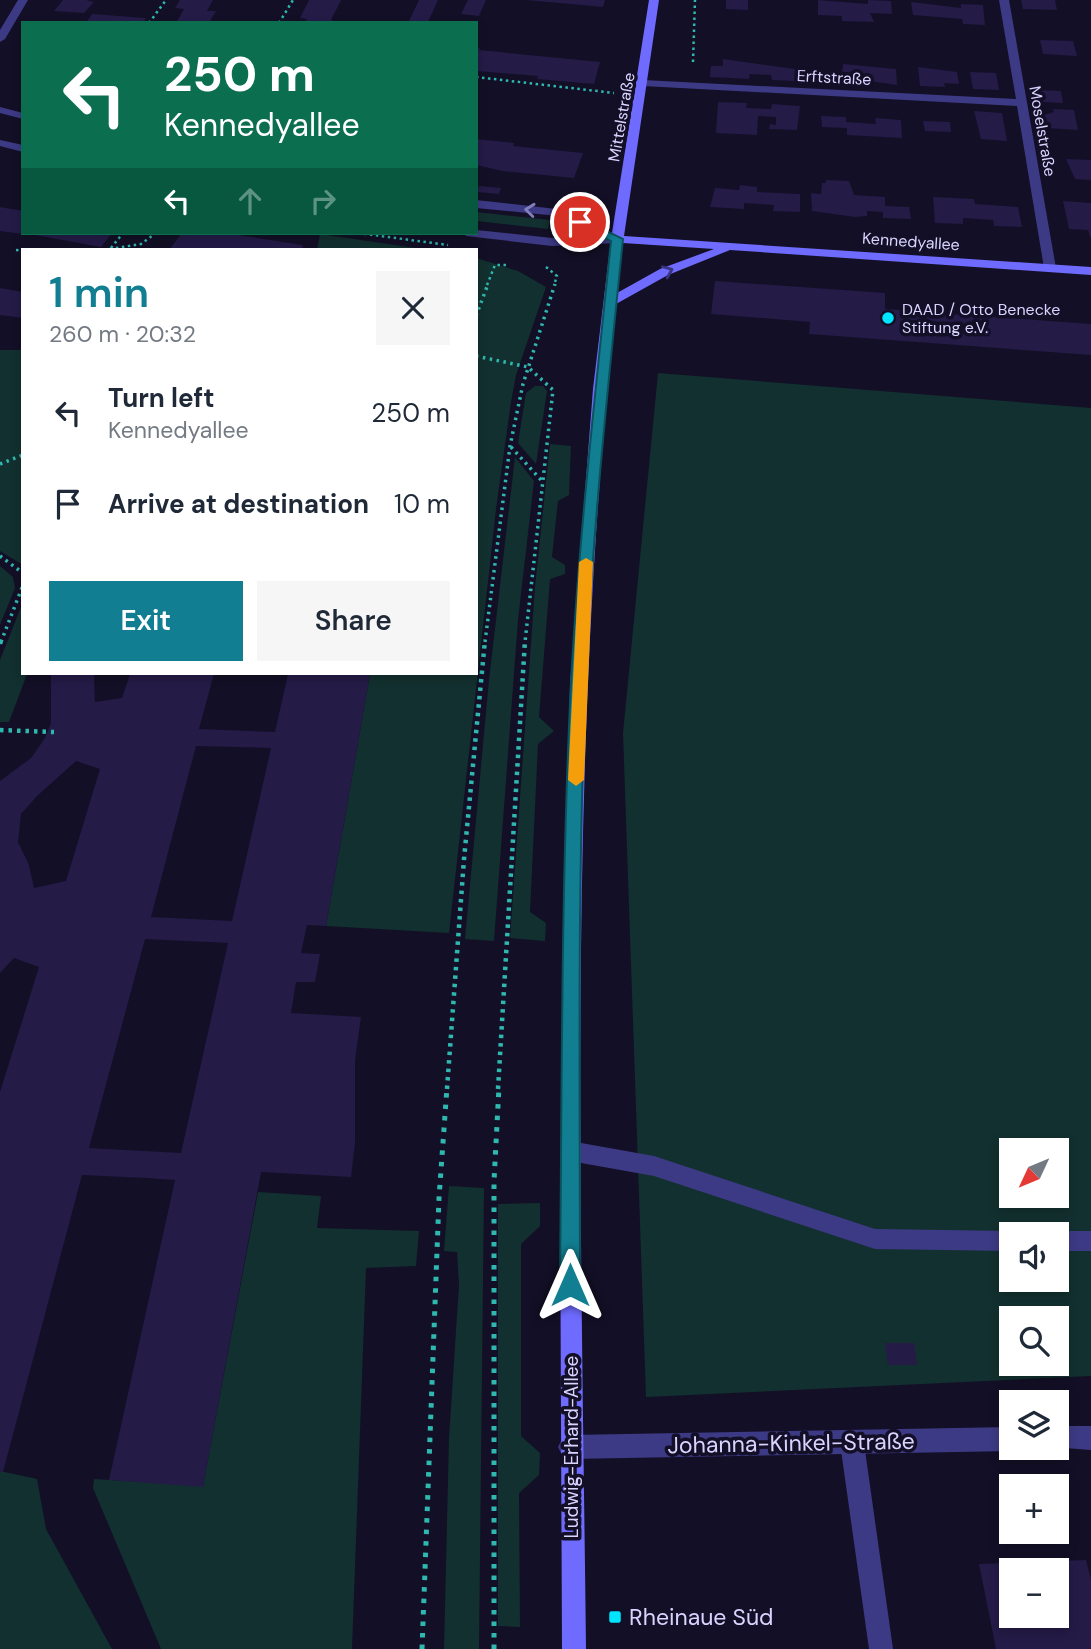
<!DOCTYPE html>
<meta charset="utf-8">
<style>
body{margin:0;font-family:"DM Sans",sans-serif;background:#f6f6f7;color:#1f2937;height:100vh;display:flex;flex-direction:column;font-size:26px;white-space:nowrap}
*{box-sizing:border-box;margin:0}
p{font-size:23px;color:#747a83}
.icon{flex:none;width:38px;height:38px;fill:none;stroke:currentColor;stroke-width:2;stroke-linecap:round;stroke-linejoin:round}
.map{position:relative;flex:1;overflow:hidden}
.sheet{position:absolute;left:21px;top:248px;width:457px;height:427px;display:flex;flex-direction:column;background:#fff;border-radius:0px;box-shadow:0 4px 10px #0003}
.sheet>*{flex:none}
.banner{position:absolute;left:21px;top:21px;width:457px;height:214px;border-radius:0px;box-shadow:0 4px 10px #0003;background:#0b6e4f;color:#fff;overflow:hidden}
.needle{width:46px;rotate:226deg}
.fabs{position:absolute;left:999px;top:1138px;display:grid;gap:14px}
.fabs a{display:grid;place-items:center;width:70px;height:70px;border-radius:0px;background:#fff;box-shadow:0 4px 10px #0003;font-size:35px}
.pin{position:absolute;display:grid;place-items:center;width:60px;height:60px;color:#fff;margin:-30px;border:4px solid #fff;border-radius:50%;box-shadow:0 2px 7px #0007}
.me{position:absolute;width:77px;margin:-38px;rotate:0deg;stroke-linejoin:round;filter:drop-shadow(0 0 5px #0008)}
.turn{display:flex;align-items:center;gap:24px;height:147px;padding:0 28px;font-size:32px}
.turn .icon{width:91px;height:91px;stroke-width:2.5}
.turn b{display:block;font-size:49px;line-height:60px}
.lanes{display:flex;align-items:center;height:66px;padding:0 28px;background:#0003;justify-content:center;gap:35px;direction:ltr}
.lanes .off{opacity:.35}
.round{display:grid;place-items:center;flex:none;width:74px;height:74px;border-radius:0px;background:#f6f6f7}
.overview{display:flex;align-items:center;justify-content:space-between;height:119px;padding:0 28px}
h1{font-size:42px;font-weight:600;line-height:52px;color:#117e91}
.button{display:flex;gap:14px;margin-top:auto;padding:14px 28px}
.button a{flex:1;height:80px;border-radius:0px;background:#117e91;color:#fff;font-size:28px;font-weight:600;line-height:80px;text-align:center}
.button a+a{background:#f6f6f7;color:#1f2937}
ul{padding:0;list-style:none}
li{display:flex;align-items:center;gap:21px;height:91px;padding:0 28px}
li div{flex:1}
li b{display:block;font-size:26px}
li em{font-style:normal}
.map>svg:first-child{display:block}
.green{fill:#12302f;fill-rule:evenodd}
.building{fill:#241b47;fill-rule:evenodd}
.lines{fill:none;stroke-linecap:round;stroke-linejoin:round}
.path-far3{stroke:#2fb8b0;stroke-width:2.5;stroke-dasharray:2.5 3.5;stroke-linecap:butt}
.path-far2{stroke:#2fb8b0;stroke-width:3.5;stroke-dasharray:2.5 4.5;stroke-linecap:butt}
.path-far1{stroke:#2fb8b0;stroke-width:4.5;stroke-dasharray:3.5 5;stroke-linecap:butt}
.path{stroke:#2fb8b0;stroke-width:5;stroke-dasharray:4.5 7;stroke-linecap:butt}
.lane{fill:#3d3a85;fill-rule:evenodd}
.street{fill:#3d3a85;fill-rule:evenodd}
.secondary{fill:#6f6bff;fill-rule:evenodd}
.oneway{stroke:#837fbc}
.oneway2{stroke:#38347d}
.route{fill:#117e91;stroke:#0b525e;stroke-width:2}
.slow{fill:#f59e0b}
.poi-dot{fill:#00e5ff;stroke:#130f26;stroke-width:2.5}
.labels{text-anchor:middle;stroke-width:7;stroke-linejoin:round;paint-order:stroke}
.far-street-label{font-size:16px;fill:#d9d4ff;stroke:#130f26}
.far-poi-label{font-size:16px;fill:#d9d4ff;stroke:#130f26;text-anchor:start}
.street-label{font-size:19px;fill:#d9d4ff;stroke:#130f26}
.near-street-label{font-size:23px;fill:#d9d4ff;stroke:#130f26}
.near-poi-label{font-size:23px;fill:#d9d4ff;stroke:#130f26;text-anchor:start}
</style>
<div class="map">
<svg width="1091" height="1649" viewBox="0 0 1091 1649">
<rect width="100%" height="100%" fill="#130f26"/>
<path class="green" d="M476,212L550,220L548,229L476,221Z
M320,234L429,250H317Z
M476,258L518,271L546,287L516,375L511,402L496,509L449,933L326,926L370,674H476Z
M0,350H23V565L0,551Z
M658,373L1091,408V1376L646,1397L623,733ZM1012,1150H1057V1195H1012ZM1012,1234H1057V1279H1012ZM1012,1318H1057V1363H1012Z
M535,386H543L547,391L536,464L518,443L526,393Z
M550,444L571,446L569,495L558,501L552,557L565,565V574L550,579L539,717L554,731L538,744L530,912L546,923L545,941L510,938L535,587Z
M515,457L534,481L518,620L494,941L465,939L489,680Z
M0,566L13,577L15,588L0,625Z
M23,602V674H27L9,722H0V660Z
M449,1186L484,1188L479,1649H444L449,1438L459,1285L457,1252L444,1251Z
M258,1192L321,1196L317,1228L419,1231L416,1266L366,1268L352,1649H161L93,1488L94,1479L203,1486Z
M540,1203V1226L521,1244V1436L540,1453L539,1475L519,1493L520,1627L498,1626V1204Z
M0,1471L37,1479L46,1529L112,1649H0Z"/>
<path class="building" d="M63,0H86L94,2L84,13L54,11Z
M180,0H213L207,11H216L209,23L177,21L184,9L175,8Z
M309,0H341L331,20L337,23H305L307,19L300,18Z
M419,0H438L428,22L409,21Z
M468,0H486L479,16L461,14Z
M526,0H605L603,7Z
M726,0H748V10L726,9Z
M818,0L868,4V0L891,1L892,14L870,13L874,22L842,21V16L818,15Z
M1021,0H1055L1057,10L1023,9Z
M911,2L961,8V4L983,5L985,25L963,24L962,19L913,15Z
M92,14L146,18L143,23H86Z
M1040,40L1073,41L1077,56L1043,54Z
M476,48H480L479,50L600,62L594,84L537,79L538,76L476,71Z
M723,59L809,71L842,72L843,64L896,69L897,85L848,78V84L772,80L771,75L750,74L749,79L710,77L711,66H723Z
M918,67L957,72L959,84L944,83L945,87L920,86Z
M970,72L996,73L999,90L973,89Z
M1040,90L1061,91L1063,103L1043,102Z
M718,102L747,103L746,108L771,109L772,104L800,106L797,130L769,129L770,124L776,125V117L758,116L757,135L716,133Z
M1053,109L1074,110L1078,130L1046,128L1044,115L1054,112Z
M974,111L1002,113L1007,141L981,139Z
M821,116L846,117V122L876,124L875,118L901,120L902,138L847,135V128L822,127Z
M923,121L950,122L951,132L925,131Z
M476,139L514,143L513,146L583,153L574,178L503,171L476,165Z
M1066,159L1091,160V180L1075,179Z
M826,180L849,181L854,195L885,197V206L909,207L911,219L883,218V212L867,211V216L855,217L812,211L811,193L821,194L822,183H826Z
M740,185L757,187V192L800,194V212L773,211L774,205L744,203V209L710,207L715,188L739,190Z
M479,186L501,188L499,194L477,192Z
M933,197L974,199L975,204L1018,207L1022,227L994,226L993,220L963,218V224L935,223Z
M1063,201L1091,203V239L1088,230L1069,229Z
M0,207L23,211V234L0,231Z
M24,233H112L101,247Z
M182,233H225L303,245L302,250H169Z
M715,281L885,293V309L1091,324V355L809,334L810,322L711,314Z
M0,288L23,292V318L0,315Z
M51,674H94L95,702L122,698L130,674H214L199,729L275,732L288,674H370L326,926L307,925L301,953L320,954L315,982H296L291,1013L361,1017L355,1060V1143L351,1177L261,1172L203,1487L109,1480L175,1180L147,1178L82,1175L3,1472L0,1471V1092L39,967L14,958L0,973V781L31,758L45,738L51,723ZM196,746L271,748L232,921L151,917ZM76,761L100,769L66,881L34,888L29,865L18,842L21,814L37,796ZM145,939L228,943L181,1153L89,1148Z
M885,1343H914L917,1365H888Z
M1086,1560L1091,1579V1649H996L979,1564ZM1012,1570H1057V1615H1012Z"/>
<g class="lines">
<path class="path-far3" d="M149,23L166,0
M279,23L293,0
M693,62L695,0
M476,77L614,93
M358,233L448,245
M111,248L123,233
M110,249L141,244L156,233
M16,250L23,251
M546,267L557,276L554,285
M487,285L495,265H509"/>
<path class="path-far2" d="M476,316L488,284
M476,356L528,367L553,390L525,642
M511,447L542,481
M0,464L23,455
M0,556L23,573
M1,642L23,585
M485,642L510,446L523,384L555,284"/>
<path class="path-far1" d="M0,644L1,640
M0,730L54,732
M447,1089L464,859L485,640
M498,1089L525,640"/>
<path class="path" d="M422,1649L439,1198L447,1087
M494,1649V1181L499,1087"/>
<path class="lane" d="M570,1141L654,1156L875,1229L1012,1231L1020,1234H1012V1251L875,1249L654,1176L570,1161L563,1158L560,1151L563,1144Z
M1057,1231H1091V1251H1057V1234H1049Z
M852,1431L860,1435L864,1443L893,1649H869L840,1443L844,1435Z"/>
<path class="street" d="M18,0H28L5,39L0,42V30Z
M999,0H1009L1056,268L1050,272L1044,268L1017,106L643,86L638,83L643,80L1016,99Z
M0,107L23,113V119L0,113Z
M0,140L23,145V152L0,146Z
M476,200L565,210L623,239L617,243L552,246L466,236L464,233H476V230L552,238L602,236L558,216L476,208Z
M1057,1426H1091V1450L1052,1447H1057Z
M1012,1427V1447H1020L1012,1451L570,1459L562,1455L558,1447L562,1439L570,1435Z"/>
<path class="secondary" d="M649,0H659L624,236L1091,267V275L730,250L668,275L616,304C567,750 581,1201 586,1649H562L560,1184L570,685L593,389L611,239ZM623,243L714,249L660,269L617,293Z"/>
</g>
<defs><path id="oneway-chevron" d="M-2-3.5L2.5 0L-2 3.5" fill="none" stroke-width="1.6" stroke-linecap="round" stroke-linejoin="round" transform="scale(1.75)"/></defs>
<use class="oneway" href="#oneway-chevron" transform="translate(530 210) rotate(-174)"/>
<use class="oneway2" href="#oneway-chevron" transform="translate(668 271) rotate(-23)"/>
<path class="route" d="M580,218L623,239C608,387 592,534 586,682C577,883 580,1084 580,1285L577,1292L570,1295L563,1292L560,1285C562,1085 561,883 571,683C579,535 596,388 611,241L576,224L574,222Z"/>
<path class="slow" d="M586,558L593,562L584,780L576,786L568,780L579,562Z"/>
<g class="poi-dot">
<circle cx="888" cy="318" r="7"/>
<rect x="608" y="1610" width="14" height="14" rx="3.5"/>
</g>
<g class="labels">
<g class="far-street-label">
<text transform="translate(834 77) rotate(3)" y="6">Erftstraße</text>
<text transform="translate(621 117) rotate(-80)" y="6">Mittelstraße</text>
<text transform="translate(1043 131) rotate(80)" y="6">Moselstraße</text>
<text transform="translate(911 241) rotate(4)" y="6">Kennedyallee</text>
</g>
<g class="far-poi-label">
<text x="902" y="315">DAAD / Otto Benecke<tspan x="902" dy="18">Stiftung e.V.</tspan></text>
</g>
<g class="street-label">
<text transform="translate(571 1447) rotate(-90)" y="7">Ludwig-Erhard-Allee</text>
</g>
<g class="near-street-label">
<text transform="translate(791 1443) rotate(-1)" y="8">Johanna-Kinkel-Straße</text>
</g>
<g class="near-poi-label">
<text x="629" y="1625">Rheinaue Süd</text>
</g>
</g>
</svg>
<div class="fabs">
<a><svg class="needle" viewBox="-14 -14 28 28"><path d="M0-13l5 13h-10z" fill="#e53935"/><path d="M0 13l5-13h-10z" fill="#747a83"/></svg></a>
<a><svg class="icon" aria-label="sound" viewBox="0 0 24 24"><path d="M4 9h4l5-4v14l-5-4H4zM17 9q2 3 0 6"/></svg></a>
<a><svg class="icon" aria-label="search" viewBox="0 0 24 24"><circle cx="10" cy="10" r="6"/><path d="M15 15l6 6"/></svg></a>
<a><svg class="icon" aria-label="layers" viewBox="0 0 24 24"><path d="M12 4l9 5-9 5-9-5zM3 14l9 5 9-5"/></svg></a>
<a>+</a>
<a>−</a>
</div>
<div class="pin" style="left:580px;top:222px;background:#d93025"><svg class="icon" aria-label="arrive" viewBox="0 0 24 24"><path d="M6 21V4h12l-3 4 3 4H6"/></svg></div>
<svg class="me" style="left:570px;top:1285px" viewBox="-20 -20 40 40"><path d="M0-17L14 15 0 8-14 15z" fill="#117e91" stroke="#fff" stroke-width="4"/></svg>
<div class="banner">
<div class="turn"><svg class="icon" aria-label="left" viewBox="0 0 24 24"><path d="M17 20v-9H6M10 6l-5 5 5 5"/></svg><div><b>250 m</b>Kennedyallee</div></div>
<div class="lanes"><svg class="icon" aria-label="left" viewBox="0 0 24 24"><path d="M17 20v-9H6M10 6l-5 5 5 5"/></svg><svg class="icon off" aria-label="ahead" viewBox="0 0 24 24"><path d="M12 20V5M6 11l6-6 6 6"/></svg><svg class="icon off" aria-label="right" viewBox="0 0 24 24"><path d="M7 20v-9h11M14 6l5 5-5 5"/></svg></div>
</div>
<section class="sheet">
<div class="overview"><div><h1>1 min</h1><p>260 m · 20:32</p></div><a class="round"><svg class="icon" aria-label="close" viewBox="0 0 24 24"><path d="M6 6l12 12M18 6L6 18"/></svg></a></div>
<ul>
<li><svg class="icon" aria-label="left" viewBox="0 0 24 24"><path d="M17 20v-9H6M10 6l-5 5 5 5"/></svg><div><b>Turn left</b><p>Kennedyallee</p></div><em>250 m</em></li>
<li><svg class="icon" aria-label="arrive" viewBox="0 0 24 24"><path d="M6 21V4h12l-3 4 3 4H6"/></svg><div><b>Arrive at destination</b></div><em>10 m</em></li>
</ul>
<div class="button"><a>Exit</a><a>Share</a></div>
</section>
</div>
